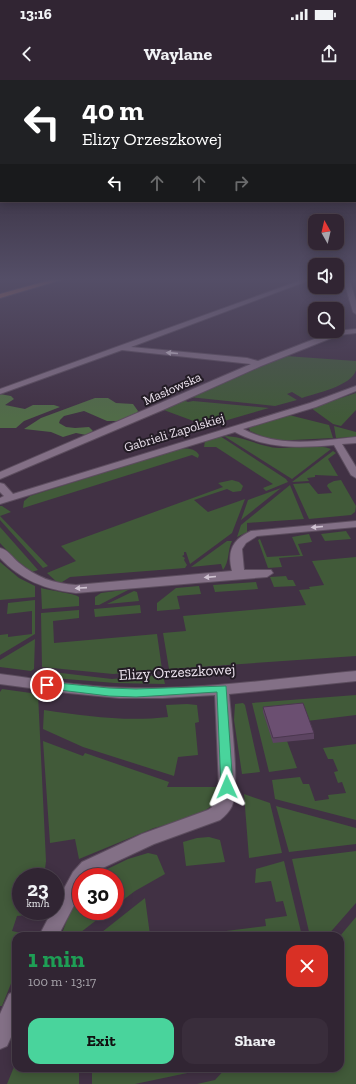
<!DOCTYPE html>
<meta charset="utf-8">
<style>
body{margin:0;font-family:"Zilla Slab",serif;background:#392d3b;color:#f1f3f6;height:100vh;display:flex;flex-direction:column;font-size:15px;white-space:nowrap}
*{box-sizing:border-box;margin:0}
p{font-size:13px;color:#a8a5ac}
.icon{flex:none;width:22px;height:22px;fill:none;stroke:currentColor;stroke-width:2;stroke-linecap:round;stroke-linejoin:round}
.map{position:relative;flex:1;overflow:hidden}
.drawer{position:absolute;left:12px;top:852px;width:332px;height:140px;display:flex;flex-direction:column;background:#312533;border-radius:12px;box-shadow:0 2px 10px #0003,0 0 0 1px #4c424e}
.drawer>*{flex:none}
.banner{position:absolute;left:0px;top:0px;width:356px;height:122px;box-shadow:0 2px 10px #0003,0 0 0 1px #4c424e;background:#202124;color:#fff;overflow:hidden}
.needle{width:26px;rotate:352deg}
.controls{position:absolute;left:308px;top:134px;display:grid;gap:8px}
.controls a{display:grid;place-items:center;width:36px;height:36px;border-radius:8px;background:#312533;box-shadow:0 2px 10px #0003,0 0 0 1px #4c424e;font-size:20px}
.speed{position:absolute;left:12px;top:788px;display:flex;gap:8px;font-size:20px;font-weight:700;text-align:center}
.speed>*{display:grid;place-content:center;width:52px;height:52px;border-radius:50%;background:#312533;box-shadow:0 2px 10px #0003,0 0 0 1px #4c424e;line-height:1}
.speed small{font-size:10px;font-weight:400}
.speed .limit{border:6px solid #d22;background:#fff;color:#111}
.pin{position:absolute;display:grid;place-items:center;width:34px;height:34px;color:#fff;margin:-17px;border:2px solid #fff;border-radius:50%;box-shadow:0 1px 4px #0007}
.me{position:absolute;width:44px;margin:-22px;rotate:359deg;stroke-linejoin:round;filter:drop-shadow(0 0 3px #0008)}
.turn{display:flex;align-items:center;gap:14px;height:84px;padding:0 16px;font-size:18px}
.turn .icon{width:52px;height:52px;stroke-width:2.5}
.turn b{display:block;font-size:28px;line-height:34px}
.lanes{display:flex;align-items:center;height:38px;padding:0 16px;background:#0003;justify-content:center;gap:20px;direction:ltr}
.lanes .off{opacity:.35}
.round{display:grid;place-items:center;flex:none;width:42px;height:42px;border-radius:12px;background:#392d3b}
.headline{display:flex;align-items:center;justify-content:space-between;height:68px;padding:0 16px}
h1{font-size:24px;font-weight:800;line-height:30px;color:#1e9e55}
.action{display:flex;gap:8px;margin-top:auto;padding:8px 16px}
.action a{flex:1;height:46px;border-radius:12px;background:#49d49c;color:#111;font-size:16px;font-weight:800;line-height:46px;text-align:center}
.action a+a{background:#392d3b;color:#f1f3f6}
.status{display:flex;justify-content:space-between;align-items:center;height:28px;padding:0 20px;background:#312533;direction:ltr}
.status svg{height:11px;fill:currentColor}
header{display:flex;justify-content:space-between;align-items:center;height:52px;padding:0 16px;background:#312533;font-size:18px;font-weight:800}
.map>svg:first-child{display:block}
.green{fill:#415a39}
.forest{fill:#516c48}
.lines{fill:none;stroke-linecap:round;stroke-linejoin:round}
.minor-casing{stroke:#5c4d5e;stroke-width:2}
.major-casing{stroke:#5c4d5e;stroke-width:2}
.minor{fill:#837086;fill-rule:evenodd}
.major{fill:#bc7456;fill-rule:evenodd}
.wall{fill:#5c4461}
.building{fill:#6b4f71;stroke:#4b374f}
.oneway{fill:#cfc2d1}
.route{fill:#49d49c;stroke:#2f8a65}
.labels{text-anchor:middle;stroke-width:4;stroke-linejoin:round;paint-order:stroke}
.far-street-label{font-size:13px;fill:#efe5f1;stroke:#231c25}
.street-label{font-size:15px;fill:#efe5f1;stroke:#231c25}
</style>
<div class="status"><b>13:16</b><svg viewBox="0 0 49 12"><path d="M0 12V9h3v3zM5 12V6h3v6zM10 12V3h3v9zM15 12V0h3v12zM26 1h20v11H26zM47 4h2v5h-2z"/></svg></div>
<header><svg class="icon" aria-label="back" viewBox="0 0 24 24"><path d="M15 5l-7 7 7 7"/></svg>Waylane<svg class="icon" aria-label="share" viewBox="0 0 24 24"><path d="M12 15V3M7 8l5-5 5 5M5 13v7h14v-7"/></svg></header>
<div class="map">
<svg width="356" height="1004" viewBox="0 0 356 1004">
<rect width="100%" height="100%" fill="#413144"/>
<path class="green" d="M286,276L356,281C356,284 356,288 356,290C352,306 316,313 302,318L292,312L287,314L297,320L275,326L189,317Z
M356,313V330L341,346L333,344L311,328Z
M183,320L188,322L193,321L269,328L207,346L161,329Z
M289,335L329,345L333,358L273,361L250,351L249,348L252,347Z
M334,346L356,352V357L336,358Z
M220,356L286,399L288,402L266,411L263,408L273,404L216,367H204L205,361Z
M224,356C243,356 260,367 279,368C297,368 314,363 331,369L292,399Z
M179,369C186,368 195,368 199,375L198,378L192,375L23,428L24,421L30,416Z
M333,371L336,373L328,379L338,396L315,395V397L307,398L309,401L292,402Z
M232,400L239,402L243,406L241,411L233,412L227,409L194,420L208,432L245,419L232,453L190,484L186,472H184V475L182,476L185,478L184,480L187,485L185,488L70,497L59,504L47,493L76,481L61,466L223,407L218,403Z
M341,400L356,426L355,432L351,435L309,439L293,404L309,403L318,414L332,413L327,406L328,404L334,401Z
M290,405L304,439L247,443V452L237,457L241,445Z
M281,408L241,440L248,420Z
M0,426H2L11,432L0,436L48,486L43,488L0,440Z
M0,447L38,490L32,492L15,479L0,463Z
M346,451L351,459L325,461L321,454Z
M309,454L312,462L298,464L303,476L279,478L282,487L268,488L258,460L260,459L267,477L300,475L292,457Z
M227,461H232C227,471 230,481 223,490L221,484L191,487Z
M356,477V576L169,589L163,553L186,551L183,536L306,525L299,510L310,509L309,507L324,505L312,481Z
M0,482L19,498L35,506V517L0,520Z
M286,496L288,500H293L296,506L274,507L270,497Z
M256,502L258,509L215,512L213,505Z
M199,506L201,514L177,516L180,529L157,531V523L176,508Z
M41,508C50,511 74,513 79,517V526L42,529Z
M130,509L99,525H95V517L101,513Z
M134,511L137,512L139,521L107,524Z
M35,520V554L0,575V555L8,554V557L32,554V531L7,534L8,523Z
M140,525L141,533L95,537L94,529Z
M79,530V538L53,541L54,563L157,554L162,589L161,590L113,594L42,587L41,533Z
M35,559L34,589L31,591L0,587V580Z
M44,591L112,599L161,595L163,596L165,604L115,603L41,597Z
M2,609L38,614L46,781L44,797L24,794L21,797V831H36L35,834L17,836L12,851L31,855L16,856V891L2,926H0V612Z
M356,615V635L307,641L287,661L297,688L269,692L252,623Z
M243,623L245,625L260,692L242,694L234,640L235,624Z
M187,624L197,625L199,642L195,643L198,675L178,677L174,696L83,667L43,649L44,630C85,636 126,642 168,637L166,625Z
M43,661L83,676L85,673L169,702L167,707H218L219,717L211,726L197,737L154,748L79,779L75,759L50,763Z
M356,664V740L275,719L272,700L300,697L303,704H309L315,721L329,719L328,715L346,713L342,702L338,703L334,692L338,691L333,679H328L323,668Z
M244,714L270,723L282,773L249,778Z
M276,726L356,748V764L289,772Z
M209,757L220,760L225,782L186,786L183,762L197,758Z
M356,771V823L327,856H310L292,779Z
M148,773L157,775L165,794L135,811L115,826V797H91L128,779Z
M284,781L302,856H186L266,846L265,839L287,836L283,821L276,822L271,801L255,803L256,789Z
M81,813V831H108L76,856H61L70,832Z
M145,818L150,855L97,856Z
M356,837V1004H197L215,1000L226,988H340V856Z
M16,982V988H79V1004H7Z
M92,988H211L135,1004H92Z"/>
<path class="forest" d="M0,314L11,316L14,319L5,325L25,329L33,325H54L60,327L24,341L16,348H0Z
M95,318H108L116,323L133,324L138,331L135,336L121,341H107L84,331L64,336L60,340L59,343L66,347L75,348L89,347L93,351L86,355L76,353L63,357L51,352L24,349L41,338Z"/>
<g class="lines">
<g class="minor-casing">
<path id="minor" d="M307,198H315L131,267L247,278L258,281L335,251L356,249V253L339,255L261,286L165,329L0,399V392L251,284L122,270L0,314V309Z
M343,198H349L356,221V234L353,232Z
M356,306V311L316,327L243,349C278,368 319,361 356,357V363L342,364L356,387V398L351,395L334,365C299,368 266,369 235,352L0,424V418L4,416L0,412V403L4,404L13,414L310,323Z
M356,441V447L257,456L246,463L242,469L244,490H271L273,493L267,497L76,513C46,510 21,500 0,478V468C7,469 13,478 19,483C36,497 54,504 76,505L232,491C227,471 232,460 251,451Z
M356,591V601L229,614C231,639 240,705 232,726C229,732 225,736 220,740L154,764L94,792L91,797H81V812L58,856H39L52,831H55V825L73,792L82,782L142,754L208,730L214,726L219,707L215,615L163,618H119L68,613L0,604V594C45,600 90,608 136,608C210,609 282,598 356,591Z
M16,911V946L7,966L0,969V934L9,914Z"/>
</g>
<g class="major-casing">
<path id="major" d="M58,198H67L0,218V214Z"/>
</g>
<use href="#minor" class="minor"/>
<use href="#major" class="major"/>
</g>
<path class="wall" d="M263,627L314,653V659L273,663L263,632Z"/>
<path class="building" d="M303,623L314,653L273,658L263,627Z"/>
<defs><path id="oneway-solid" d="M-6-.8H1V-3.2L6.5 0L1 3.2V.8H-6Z"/></defs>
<g class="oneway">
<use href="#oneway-solid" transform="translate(172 273) rotate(-175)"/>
<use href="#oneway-solid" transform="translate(317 447) rotate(175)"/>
<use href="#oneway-solid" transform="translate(210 497) rotate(175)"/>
<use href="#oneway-solid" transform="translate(81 508) rotate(176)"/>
</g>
<linearGradient id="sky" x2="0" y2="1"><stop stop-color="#241b25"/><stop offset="0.59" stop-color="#544e67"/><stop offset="1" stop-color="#544e67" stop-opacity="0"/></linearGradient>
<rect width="356" height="338" fill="url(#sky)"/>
<path class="route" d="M47,602L109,608L136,609L226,606L233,707L231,710L227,712L223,710L221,707L217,612L136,617L109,616L43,608L42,605Z"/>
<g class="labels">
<g class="far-street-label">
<text transform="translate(172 308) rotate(-24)" y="5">Masłowska</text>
<text transform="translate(174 352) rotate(-17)" y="5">Gabrieli Zapolskiej</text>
</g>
<g class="street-label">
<text transform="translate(177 592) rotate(-3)" y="5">Elizy Orzeszkowej</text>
</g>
</g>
</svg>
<div class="controls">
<a><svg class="needle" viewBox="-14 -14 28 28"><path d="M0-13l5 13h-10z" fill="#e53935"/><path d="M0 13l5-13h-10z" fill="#a8a5ac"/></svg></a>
<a><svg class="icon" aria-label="sound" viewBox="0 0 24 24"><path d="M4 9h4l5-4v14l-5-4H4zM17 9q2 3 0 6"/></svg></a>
<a><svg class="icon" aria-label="search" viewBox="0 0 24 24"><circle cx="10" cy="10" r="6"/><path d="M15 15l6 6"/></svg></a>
</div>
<div class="speed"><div>23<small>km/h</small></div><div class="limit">30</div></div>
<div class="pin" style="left:47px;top:605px;background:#d93025"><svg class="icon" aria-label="arrive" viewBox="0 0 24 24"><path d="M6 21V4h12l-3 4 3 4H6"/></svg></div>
<svg class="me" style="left:227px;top:707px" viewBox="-20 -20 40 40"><path d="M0-17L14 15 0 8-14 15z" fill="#49d49c" stroke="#fff" stroke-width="4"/></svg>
<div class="banner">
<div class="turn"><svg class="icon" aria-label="left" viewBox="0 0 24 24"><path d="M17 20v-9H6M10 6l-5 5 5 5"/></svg><div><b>40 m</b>Elizy Orzeszkowej</div></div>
<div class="lanes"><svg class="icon" aria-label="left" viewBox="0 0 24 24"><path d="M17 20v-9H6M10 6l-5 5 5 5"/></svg><svg class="icon off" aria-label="ahead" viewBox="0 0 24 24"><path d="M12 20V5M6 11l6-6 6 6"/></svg><svg class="icon off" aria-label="ahead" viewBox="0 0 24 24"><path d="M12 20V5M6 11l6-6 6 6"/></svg><svg class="icon off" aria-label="right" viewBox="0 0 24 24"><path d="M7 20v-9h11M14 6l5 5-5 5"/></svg></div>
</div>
<section class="drawer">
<div class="headline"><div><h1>1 min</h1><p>100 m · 13:17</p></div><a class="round" style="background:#d93025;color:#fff"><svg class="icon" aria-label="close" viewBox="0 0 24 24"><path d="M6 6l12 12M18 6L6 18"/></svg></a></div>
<div class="action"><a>Exit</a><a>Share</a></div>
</section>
</div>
